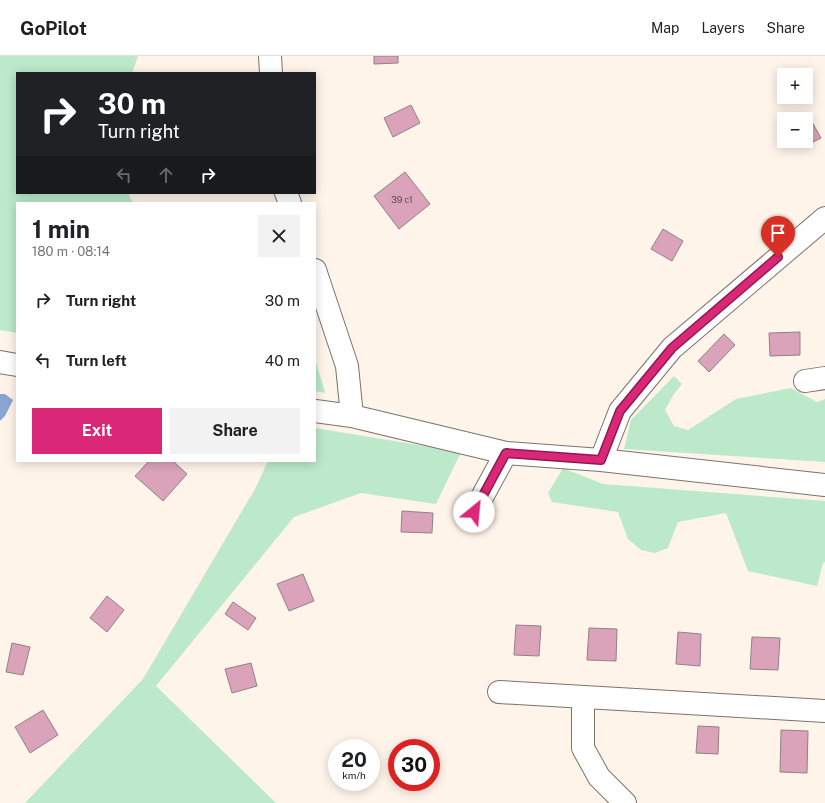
<!DOCTYPE html>
<meta charset="utf-8">
<style>
body{margin:0;font-family:"Public Sans",sans-serif;background:#f2f2f2;color:#202124;height:100vh;display:flex;flex-direction:column;font-size:15px;white-space:nowrap}
*{box-sizing:border-box;margin:0}
p{font-size:13px;color:#757577}
.icon{flex:none;width:22px;height:22px;fill:none;stroke:currentColor;stroke-width:2;stroke-linecap:round;stroke-linejoin:round}
.map{position:relative;flex:1;overflow:hidden}
.side{position:absolute;left:16px;top:146px;width:300px;height:260px;display:flex;flex-direction:column;background:#fff;border-radius:0px;box-shadow:0 2px 10px #0003}
.side>*{flex:none}
.top-card{position:absolute;left:16px;top:16px;width:300px;height:122px;border-radius:0px;box-shadow:0 2px 10px #0003;background:#202124;color:#fff;overflow:hidden}
.controls{position:absolute;left:777px;top:12px;display:grid;gap:8px}
.controls a{display:grid;place-items:center;width:36px;height:36px;border-radius:0px;background:#fff;box-shadow:0 2px 10px #0003;font-size:20px}
.speed{position:absolute;left:328px;top:683px;display:flex;gap:8px;font-size:20px;font-weight:700;text-align:center}
.speed>*{display:grid;place-content:center;width:52px;height:52px;border-radius:50%;background:#fff;box-shadow:0 2px 10px #0003;line-height:1}
.speed small{font-size:10px;font-weight:400}
.speed .limit{border:6px solid #d22;background:#fff;color:#111}
.pin{position:absolute;display:grid;place-items:center;width:34px;height:34px;color:#fff;margin:-41px -17px;border-radius:50% 50% 50% 0;rotate:-45deg;box-shadow:0 0 4px #0007}
.pin .icon{rotate:45deg}
.me{position:absolute;width:44px;margin:-22px;rotate:28deg;stroke-linejoin:round;filter:drop-shadow(0 0 3px #0008)}
.turn{display:flex;align-items:center;gap:14px;height:84px;padding:0 16px;font-size:18px}
.turn .icon{width:52px;height:52px;stroke-width:2.5}
.turn b{display:block;font-size:28px;line-height:34px}
.lanes{display:flex;align-items:center;height:38px;padding:0 16px;background:#0003;justify-content:center;gap:20px;direction:ltr}
.lanes .off{opacity:.35}
.round{display:grid;place-items:center;flex:none;width:42px;height:42px;border-radius:0px;background:#f2f2f2}
.headline{display:flex;align-items:center;justify-content:space-between;height:68px;padding:0 16px}
h1{font-size:24px;font-weight:700;line-height:30px}
.cta{display:flex;gap:8px;margin-top:auto;padding:8px 16px}
.cta a{flex:1;height:46px;border-radius:0px;background:#db2777;color:#fff;font-size:16px;font-weight:700;line-height:46px;text-align:center}
.cta a+a{background:#f2f2f2;color:#202124}
ul{padding:0;list-style:none}
li{display:flex;align-items:center;gap:12px;height:60px;padding:0 16px}
li div{flex:1}
li b{display:block;font-size:15px}
li em{font-style:normal}
header{display:flex;align-items:center;gap:24px;box-sizing:border-box;height:56px;padding:0 20px;background:#fff;border-bottom:1px solid #e0e0e0}
header strong{font-size:19px}
nav{display:flex;gap:22px;margin-inline-start:auto;font-size:14px}
.map>svg:first-child{display:block}
.green{fill:#bbe9ca}
.water{fill:#89a5d1}
.building{fill:#dba3b9;stroke:#8f8186}
.lines{fill:none;stroke-linecap:round;stroke-linejoin:round}
.minor-casing{stroke:#7c726a;stroke-width:24}
.minor{stroke:#fff;stroke-width:22}
.route-casing{stroke:#8e194d;stroke-width:10}
.route{stroke:#db2777;stroke-width:7}
.labels{text-anchor:middle;stroke-width:4;stroke-linejoin:round;paint-order:stroke}
.number-label{font-size:9px;fill:#5d4c4e}
</style>
<header>
<strong>GoPilot</strong>
<nav><a>Map</a><a>Layers</a><a>Share</a></nav>
</header>
<div class="map">
<svg width="825" height="747" viewBox="0 0 825 747">
<rect width="100%" height="100%" fill="#fff4ea"/>
<path class="green" d="M0,0H138L132,17H17V137H128L133,147H17V277L0,274Z
M315,303L325,336V337L315,335Z
M674,320L682,328L674,338L665,354L674,370L688,374L736,343L791,332L817,346L825,343V406L624,393L631,364Z
M315,372L461,396L436,448L361,437L294,461L156,630L276,747H25L143,623L255,433L268,405H315Z
M563,412L603,428L825,445V506L823,507L817,530L748,515L726,457L678,466L668,492L655,497L641,494L628,483L618,456L552,446L548,437Z"/>
<path class="water" d="M0,338H5L13,344L5,360L0,365Z"/>
<path class="building" d="M374,0H398V7L374,8Z
M411,49L420,67L393,81L384,62Z
M812,66L821,82L801,92L798,85H806V70Z
M405,116L430,148L399,173L374,140Z
M663,173L683,185L672,205L651,193Z
M800,276V299L770,300L769,277Z
M724,278L735,289L709,316L698,305Z
M149,405H173L187,418L163,445L135,420Z
M402,455L433,457L432,477L401,476Z
M303,518L314,545L289,555L277,528Z
M107,540L124,554L107,576L90,562Z
M233,546L256,562L248,574L225,558Z
M516,569L541,570L539,600L514,599Z
M589,572L617,573L616,605L587,604Z
M678,576L701,578L700,610L676,608Z
M752,581L780,582L778,614L750,613Z
M12,587L30,591L23,619L6,616Z
M251,607L257,630L232,637L225,613Z
M43,654L58,679L30,697L15,671Z
M698,670L719,671L718,698L696,697Z
M781,674L808,675L807,717L780,716Z"/>
<g class="lines">
<g class="minor-casing">
<path id="minor" d="M270,0L271,17
M286,137L290,147
M315,214L347,310L352,360
M0,306L17,309
M805,325L825,322
M315,355L352,360L506,397L601,404L825,429
M601,404L620,355L672,292L825,162
M474,456L506,397
M499,636L825,655
M583,641V692L599,721L625,747"/>
</g>
<use href="#minor" class="minor"/>
</g>
<g class="lines">
<g class="route-casing">
<path id="route" d="M474,456L506,397L601,404L620,355L672,292L778,201"/>
</g>
<use href="#route" class="route"/>
</g>
<g class="labels">
<g class="number-label">
<text x="402" y="147">39 с1</text>
</g>
</g>
</svg>
<div class="controls">
<a>+</a>
<a>−</a>
</div>
<div class="speed"><div>20<small>km/h</small></div><div class="limit">30</div></div>
<div class="pin" style="left:778px;top:201px;background:#d93025"><svg class="icon" aria-label="arrive" viewBox="0 0 24 24"><path d="M6 21V4h12l-3 4 3 4H6"/></svg></div>
<svg class="me" style="left:474px;top:456px" viewBox="-20 -20 40 40"><circle r="19" fill="#fff"/><path d="M0-13L10 11 0 6-10 11z" fill="#db2777"/></svg>
<div class="top-card">
<div class="turn"><svg class="icon" aria-label="right" viewBox="0 0 24 24"><path d="M7 20v-9h11M14 6l5 5-5 5"/></svg><div><b>30 m</b>Turn right</div></div>
<div class="lanes"><svg class="icon off" aria-label="left" viewBox="0 0 24 24"><path d="M17 20v-9H6M10 6l-5 5 5 5"/></svg><svg class="icon off" aria-label="ahead" viewBox="0 0 24 24"><path d="M12 20V5M6 11l6-6 6 6"/></svg><svg class="icon" aria-label="right" viewBox="0 0 24 24"><path d="M7 20v-9h11M14 6l5 5-5 5"/></svg></div>
</div>
<section class="side">
<div class="headline"><div><h1>1 min</h1><p>180 m · 08:14</p></div><a class="round"><svg class="icon" aria-label="close" viewBox="0 0 24 24"><path d="M6 6l12 12M18 6L6 18"/></svg></a></div>
<ul>
<li><svg class="icon" aria-label="right" viewBox="0 0 24 24"><path d="M7 20v-9h11M14 6l5 5-5 5"/></svg><div><b>Turn right</b></div><em>30 m</em></li>
<li><svg class="icon" aria-label="left" viewBox="0 0 24 24"><path d="M17 20v-9H6M10 6l-5 5 5 5"/></svg><div><b>Turn left</b></div><em>40 m</em></li>
</ul>
<div class="cta"><a>Exit</a><a>Share</a></div>
</section>
</div>
